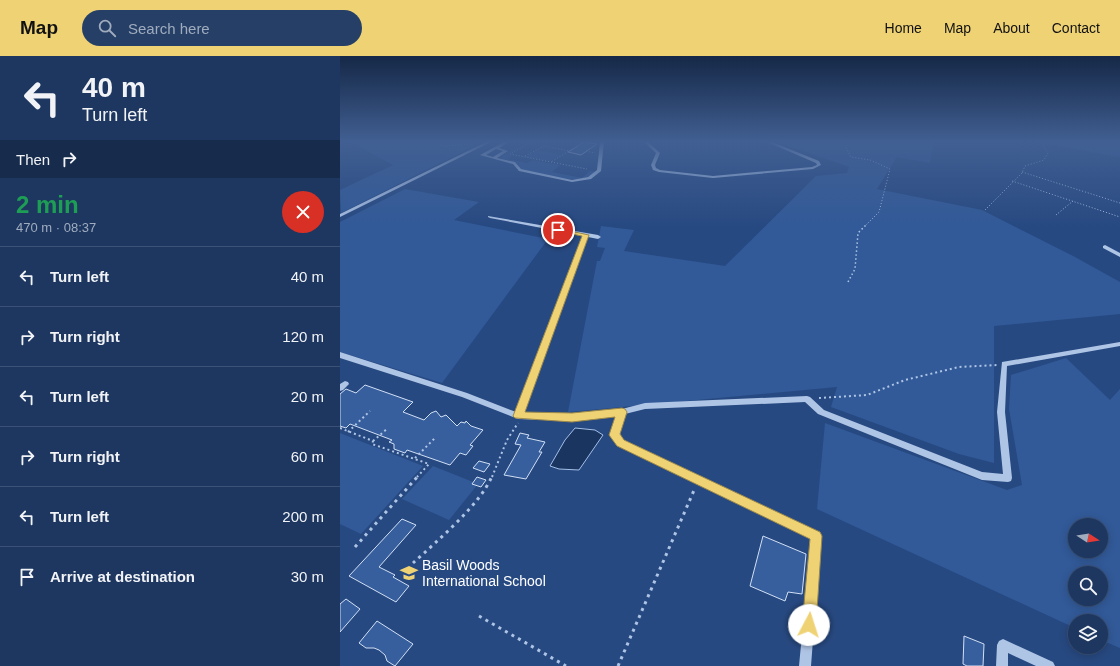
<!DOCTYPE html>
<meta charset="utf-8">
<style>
body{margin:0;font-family:Helvetica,sans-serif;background:#253f67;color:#f1f3f6;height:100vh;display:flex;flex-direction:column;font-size:15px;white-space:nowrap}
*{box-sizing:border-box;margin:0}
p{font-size:13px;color:#a0acbd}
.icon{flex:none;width:22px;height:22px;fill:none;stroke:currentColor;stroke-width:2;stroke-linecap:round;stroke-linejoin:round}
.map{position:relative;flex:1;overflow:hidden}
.drawer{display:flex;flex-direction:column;background:#1d3761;width:340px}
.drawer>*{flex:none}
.guide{background:#1d3761;color:#f1f3f6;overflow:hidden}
.needle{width:26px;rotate:102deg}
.fabs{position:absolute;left:728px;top:462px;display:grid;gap:8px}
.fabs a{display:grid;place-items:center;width:40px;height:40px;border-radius:50%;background:#1d3761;box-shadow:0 2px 10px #0003,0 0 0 1px #3b5176;font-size:20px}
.pin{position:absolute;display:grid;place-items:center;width:34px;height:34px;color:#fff;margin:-17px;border:2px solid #fff;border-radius:50%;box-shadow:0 1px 4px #0007}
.me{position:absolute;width:44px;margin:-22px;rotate:5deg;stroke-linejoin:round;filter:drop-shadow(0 0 3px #0008)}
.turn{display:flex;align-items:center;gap:14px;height:84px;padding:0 16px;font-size:18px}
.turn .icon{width:52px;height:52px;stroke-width:2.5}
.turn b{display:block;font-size:28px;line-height:34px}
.then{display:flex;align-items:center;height:38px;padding:0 16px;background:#0003;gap:8px;font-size:15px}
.round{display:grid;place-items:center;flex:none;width:42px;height:42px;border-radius:21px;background:#253f67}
.head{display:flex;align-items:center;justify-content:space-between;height:68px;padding:0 16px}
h1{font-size:24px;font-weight:800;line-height:30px;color:#1e9e55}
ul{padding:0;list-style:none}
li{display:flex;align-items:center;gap:12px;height:60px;padding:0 16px;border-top:1px solid #3b5176}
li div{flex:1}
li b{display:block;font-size:15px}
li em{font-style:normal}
header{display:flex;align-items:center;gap:24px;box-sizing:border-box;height:56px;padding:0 20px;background:#eed274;color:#111}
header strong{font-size:19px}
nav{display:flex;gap:22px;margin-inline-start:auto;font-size:14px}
.search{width:280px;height:36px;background:#253f67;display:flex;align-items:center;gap:10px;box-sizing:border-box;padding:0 14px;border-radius:22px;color:#a0acbd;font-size:15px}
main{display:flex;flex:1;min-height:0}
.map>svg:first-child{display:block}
.green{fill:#325a98;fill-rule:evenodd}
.water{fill:#1b3561;stroke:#a3bfe6}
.building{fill:#385f9d;stroke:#d2e0f5}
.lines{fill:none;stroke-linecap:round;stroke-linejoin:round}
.path-far3{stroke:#afc5e6;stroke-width:1;stroke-dasharray:1 2;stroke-linecap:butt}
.path-far2{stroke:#afc5e6;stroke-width:1.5;stroke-dasharray:1.5 2.5;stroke-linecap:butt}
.path-far1{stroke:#afc5e6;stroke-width:2;stroke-dasharray:2 3;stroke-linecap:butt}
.path{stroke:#afc5e6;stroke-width:3;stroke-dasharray:3 4.5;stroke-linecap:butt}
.minor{fill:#afc5e6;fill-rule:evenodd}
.route{fill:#eed274;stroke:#9b884b}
.labels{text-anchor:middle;stroke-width:4;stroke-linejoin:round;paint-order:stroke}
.near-poi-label{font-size:14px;fill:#fff;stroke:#274981;text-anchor:start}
</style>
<header>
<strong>Map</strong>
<div class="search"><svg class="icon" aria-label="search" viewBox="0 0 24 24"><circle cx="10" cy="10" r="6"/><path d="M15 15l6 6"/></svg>Search here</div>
<nav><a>Home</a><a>Map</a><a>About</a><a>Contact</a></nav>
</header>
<main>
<section class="drawer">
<div class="guide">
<div class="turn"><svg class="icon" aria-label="left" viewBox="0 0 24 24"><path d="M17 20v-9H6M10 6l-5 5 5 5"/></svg><div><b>40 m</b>Turn left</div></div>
<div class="then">Then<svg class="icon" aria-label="right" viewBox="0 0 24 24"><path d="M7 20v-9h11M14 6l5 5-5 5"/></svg></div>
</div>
<div class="head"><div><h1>2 min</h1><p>470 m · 08:37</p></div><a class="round" style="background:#d93025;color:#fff"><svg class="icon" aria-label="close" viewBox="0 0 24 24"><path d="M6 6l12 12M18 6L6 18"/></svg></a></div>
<ul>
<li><svg class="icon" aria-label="left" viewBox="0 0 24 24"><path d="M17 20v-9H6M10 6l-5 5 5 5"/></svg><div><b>Turn left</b></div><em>40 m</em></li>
<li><svg class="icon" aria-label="right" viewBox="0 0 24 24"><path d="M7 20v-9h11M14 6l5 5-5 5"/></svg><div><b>Turn right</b></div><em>120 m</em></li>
<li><svg class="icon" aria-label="left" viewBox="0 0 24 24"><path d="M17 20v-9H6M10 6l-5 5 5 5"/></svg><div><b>Turn left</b></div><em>20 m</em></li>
<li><svg class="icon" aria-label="right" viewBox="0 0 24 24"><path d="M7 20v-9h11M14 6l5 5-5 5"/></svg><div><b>Turn right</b></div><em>60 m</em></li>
<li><svg class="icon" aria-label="left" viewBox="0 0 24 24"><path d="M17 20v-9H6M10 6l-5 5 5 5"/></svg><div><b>Turn left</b></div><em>200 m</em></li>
<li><svg class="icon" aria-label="arrive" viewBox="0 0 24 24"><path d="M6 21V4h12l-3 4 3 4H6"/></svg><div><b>Arrive at destination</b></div><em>30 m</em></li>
</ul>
</section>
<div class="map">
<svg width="780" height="610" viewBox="0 0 780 610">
<rect width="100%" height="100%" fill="#274981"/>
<path class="green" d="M11,86H142L1,157L0,134L53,109Z
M438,86H594L590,107L557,101L537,133L642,154L735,201L780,226V258L654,270V407L619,398L491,351L497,331L228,356L257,205H260L265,192L257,191L261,170L294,174L284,195L385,210L476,120L507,117L509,111Z
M697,86H780V101Z
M172,94H175L168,98L173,100L168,103L187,107L193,104L220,109L212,116L242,122L250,115L257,116C234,131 207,119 181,113L176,106L159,102Z
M197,94L221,99L210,105L186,101Z
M65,133L139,146L114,164L208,183L102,327L0,296V166Z
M726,302L770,344L780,333V592L761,584V565H735V572L477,453L485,367L667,434L682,429L669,353L671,319ZM735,469H761V495H735ZM735,517H761V543H735Z
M0,377L83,410L21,478L0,468Z
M93,410L138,428L109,464L62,443Z"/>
<path class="water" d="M235,372L255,374L263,379L239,414L219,413L210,410L225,384Z"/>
<path class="building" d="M244,86L257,88L241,99L228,96Z
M25,329L73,346L63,356L84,364L91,357L96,355L101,361L106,359L117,370L121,366L125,367L126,365L131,370L143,374L130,389L133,390L126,399L120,397L110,409L67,394L65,397L54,393V388L49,386L52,384L10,368L6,372L0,370V338L6,333L16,337Z
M180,377L189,379L187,382L205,386L199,396H202L186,423L164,419L181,389L175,388Z
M139,405L150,408L144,416L133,412Z
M137,421L146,424L141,431L132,428Z
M62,463L76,469L39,511L55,519L53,521L69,530L56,546L9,520Z
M423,480L466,498L462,538L448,536L445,545L410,530Z
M6,543L20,553L0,576V548Z
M37,565L73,588L55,610L47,605L45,599L39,594L34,592H26L19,587Z
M624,580L644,588L643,610H627L623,608Z"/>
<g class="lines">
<path class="path-far3" d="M99,86L102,90L132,88
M191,86L170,98L247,113
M508,86L506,92L511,101L530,104L550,113L539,156L526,169
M246,95L255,97
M185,100L204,90L229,95L211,106
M682,116L780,147
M672,125L780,161
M645,154L682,117L685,110L704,104L708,97L701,86
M716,159L733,145"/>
<path class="path-far2" d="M508,226L515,213L518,177L527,168"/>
<path class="path-far1" d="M479,342L527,339L565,324L619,311L658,309
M0,372L33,385L32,388L89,408L77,421
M8,376L30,355
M33,385L48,372
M75,402L95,382
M152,421L167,384L178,367"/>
<path class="path" d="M15,491L78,420
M73,507C96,486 141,448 152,420
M139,560L226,610
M278,610L355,432"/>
<path class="minor" d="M146,86H151L0,161V158Z
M164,86H169L159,92L168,95L157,102L175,106L181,113L232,124L248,121L257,114L260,86H264L261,115L251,123L232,126L179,115L173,108L140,99ZM156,93L163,95L153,101L146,99Z
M304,86H308L320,97L315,109L316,112L320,114L373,120L472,111L477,109L476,107L427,86H432L479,105L481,109L473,113L373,122L319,116L313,114L311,109L316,97Z
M148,160L258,179L261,181L258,183L248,181L183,357L232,359L282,353L305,347L467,340L470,341L484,354L642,416L663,418L657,356L662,306L780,286V290L667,310L665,356L672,422L671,425L668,426L642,424L478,358L465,346L305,353L285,358L279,378L284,384L479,477L481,480L471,610H459L471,483L278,390L271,379L277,360L232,365L178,363L122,341L0,302V296L127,337L176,356L243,180L150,162L148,161Z
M765,189L780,197V201L763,192V190Z
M5,325L8,326L9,328L3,334L0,335V328Z
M663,583L713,606L715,610H696L668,597V610H656L657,589L659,585Z"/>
</g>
<linearGradient id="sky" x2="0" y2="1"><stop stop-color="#152847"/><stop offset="0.5" stop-color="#415f92"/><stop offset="1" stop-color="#415f92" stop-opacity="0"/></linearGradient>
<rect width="780" height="171" fill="url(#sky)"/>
<path class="route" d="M216,172L249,179L185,356L232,357L282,352L285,353L287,356L280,378L284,384L480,476L482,480L476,569L474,574L469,576L464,574L462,569L470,483L277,390L269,379L275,361L232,366L175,362L173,360L242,180L216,175Z"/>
<defs>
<g id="school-bare" transform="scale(1.38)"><path d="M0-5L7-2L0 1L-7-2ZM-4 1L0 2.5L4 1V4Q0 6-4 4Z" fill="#eed274" stroke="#274981" stroke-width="2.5" paint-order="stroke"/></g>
</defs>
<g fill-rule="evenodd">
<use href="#school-bare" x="69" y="517"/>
</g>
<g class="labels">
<g class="near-poi-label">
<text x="82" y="514">Basil Woods<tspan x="82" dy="16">International School</tspan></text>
</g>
</g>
</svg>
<div class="fabs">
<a><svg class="needle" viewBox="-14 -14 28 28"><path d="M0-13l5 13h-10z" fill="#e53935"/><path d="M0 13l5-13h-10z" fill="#a0acbd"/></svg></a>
<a><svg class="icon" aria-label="search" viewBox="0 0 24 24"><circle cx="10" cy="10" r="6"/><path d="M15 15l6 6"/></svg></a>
<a><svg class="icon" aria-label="layers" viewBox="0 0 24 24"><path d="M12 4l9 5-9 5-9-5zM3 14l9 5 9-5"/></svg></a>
</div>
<div class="pin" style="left:218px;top:174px;background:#d93025"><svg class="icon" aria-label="arrive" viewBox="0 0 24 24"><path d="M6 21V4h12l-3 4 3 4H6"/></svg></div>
<svg class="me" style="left:469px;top:569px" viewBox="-20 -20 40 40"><circle r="19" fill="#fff"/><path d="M0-13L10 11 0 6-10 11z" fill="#eed274"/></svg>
</div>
</main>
